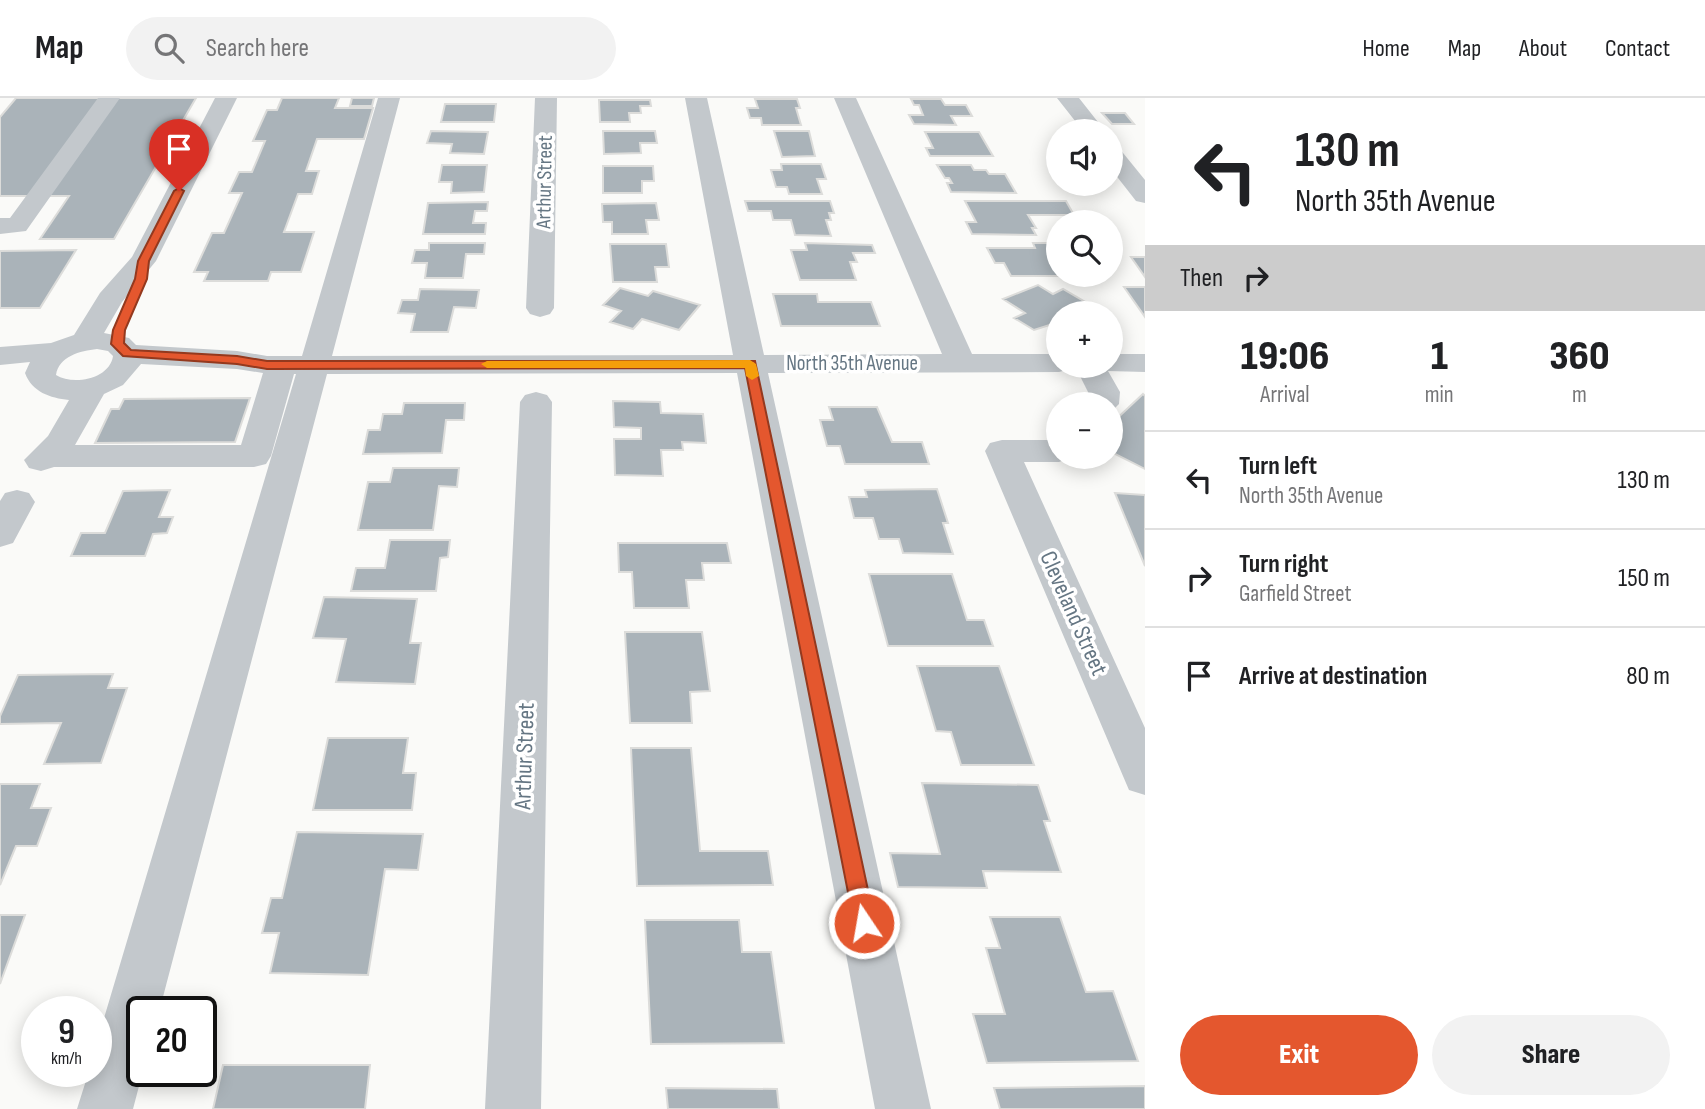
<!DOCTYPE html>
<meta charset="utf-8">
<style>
body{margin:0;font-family:"Sofia Sans Condensed",sans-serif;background:#f2f2f2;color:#202124;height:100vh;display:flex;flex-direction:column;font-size:26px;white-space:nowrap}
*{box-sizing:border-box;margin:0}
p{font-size:23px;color:#757577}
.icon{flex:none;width:38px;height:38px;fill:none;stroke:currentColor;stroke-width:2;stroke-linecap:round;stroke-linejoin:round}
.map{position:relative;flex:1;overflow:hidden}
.drawer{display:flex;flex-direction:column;background:#fff;width:560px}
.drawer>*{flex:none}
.banner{background:#fff;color:#202124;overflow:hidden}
.buttons{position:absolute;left:1046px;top:21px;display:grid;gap:14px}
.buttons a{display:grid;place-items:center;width:77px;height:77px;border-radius:50%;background:#fff;box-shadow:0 4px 18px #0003;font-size:35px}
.speed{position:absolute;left:21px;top:898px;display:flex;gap:14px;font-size:35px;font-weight:700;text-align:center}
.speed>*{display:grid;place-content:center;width:91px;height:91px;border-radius:50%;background:#fff;box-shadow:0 4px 18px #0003;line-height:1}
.speed small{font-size:18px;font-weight:400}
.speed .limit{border:4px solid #111;border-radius:10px;background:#fff;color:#111}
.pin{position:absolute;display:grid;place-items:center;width:60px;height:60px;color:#fff;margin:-72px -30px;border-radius:50% 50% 50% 0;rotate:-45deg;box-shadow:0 0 7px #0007}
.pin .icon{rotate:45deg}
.me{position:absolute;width:77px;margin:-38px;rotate:348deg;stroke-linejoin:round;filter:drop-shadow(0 0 5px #0008)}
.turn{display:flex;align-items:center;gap:24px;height:147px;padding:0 35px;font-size:32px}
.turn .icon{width:91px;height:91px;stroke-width:2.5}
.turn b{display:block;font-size:49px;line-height:60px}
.then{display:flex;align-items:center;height:66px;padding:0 35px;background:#0003;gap:14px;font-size:26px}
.eta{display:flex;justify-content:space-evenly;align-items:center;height:119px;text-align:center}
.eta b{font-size:42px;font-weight:800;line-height:49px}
.primary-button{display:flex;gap:14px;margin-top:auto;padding:14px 35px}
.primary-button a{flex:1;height:80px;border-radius:42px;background:#e4572e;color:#fff;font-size:28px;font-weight:800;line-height:80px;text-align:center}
.primary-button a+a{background:#f2f2f2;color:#202124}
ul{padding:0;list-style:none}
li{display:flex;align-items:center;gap:21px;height:98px;padding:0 35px;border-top:2px solid #e0e0e0}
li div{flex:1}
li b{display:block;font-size:26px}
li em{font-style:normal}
header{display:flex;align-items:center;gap:42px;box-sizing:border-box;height:98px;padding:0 35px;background:#fff;border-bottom:2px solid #e0e0e0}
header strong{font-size:33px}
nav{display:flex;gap:38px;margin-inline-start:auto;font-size:24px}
.search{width:490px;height:63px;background:#f2f2f2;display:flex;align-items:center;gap:18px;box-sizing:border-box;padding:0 24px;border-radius:38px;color:#757577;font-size:26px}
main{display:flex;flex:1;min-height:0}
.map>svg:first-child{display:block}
.building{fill:#aab3b9;stroke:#dcdcda;stroke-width:2}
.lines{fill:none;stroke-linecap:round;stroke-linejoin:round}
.minor{fill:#c3c8cc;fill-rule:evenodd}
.route{fill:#e4572e;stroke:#94391e;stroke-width:2}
.slow{fill:#f59e0b}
.labels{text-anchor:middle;stroke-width:7;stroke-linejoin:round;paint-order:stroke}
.far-street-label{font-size:21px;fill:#657683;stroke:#fff}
.street-label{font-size:24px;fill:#657683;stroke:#fff}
</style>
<header>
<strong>Map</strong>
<div class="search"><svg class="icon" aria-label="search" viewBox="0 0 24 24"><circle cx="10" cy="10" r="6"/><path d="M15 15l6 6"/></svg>Search here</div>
<nav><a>Home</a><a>Map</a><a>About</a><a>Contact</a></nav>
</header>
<main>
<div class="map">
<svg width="1145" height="1011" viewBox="0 0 1145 1011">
<rect width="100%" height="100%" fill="#fafaf8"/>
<path class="building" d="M16,0H196L114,141H40L69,98H0V19Z
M282,0H339L335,10H373L364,41H317L306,73H319L312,96H298L284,134H314L301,174H271L268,183H204L208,174H194L212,135H224L242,95H229L239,74H252L265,43H253L267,12H277Z
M352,0H374L372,8H350Z
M755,1H797L800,10H796L801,27H762L761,20H750L747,10H758Z
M911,1H941L945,7H966L972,18H951L956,27L914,26L909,17H923L919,7H914Z
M599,2H650L651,8H640L641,15H629L630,24H600Z
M445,6H496L494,24H441Z
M1102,15H1125L1134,26H1112Z
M431,33L488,34L484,56L450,55L452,46L427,45Z
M603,33H655L657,45H640L641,55L604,56Z
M774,33H809L815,58L782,59Z
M925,34H979L993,58H930L926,50H933Z
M781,66H821L826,81H817L822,96H789L787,89H776L771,72H782Z
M442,67H487L484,94L451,95L452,84H439Z
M937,67H971L974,72H986L989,76H1005L1016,95L951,94L947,85H952L949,80H945Z
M603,68H653L654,83H642V95H603Z
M745,103H830L834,115H829L831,122H826L831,138L795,137L791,122H773L771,113H748Z
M965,103H1066L1074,117H1028L1036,130H1032L1036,137L972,136L966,124H976Z
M488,104L487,113H475L473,125H486L485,136H423L428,105Z
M656,105L659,122H646L648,136H612V124H603L602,106Z
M429,145H485L484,156H466L463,180H425L427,165H412L415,152H429Z
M805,145L872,147L875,155H853L857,164H850L856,182H800L791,152H807Z
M1033,145H1050L1059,160V177L1069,178H1011L1004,165H995L987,150H1035Z
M610,146H666L669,169H655L657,184H613Z
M76,152L40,210H0V153Z
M1131,159H1145V179Z
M1038,187L1053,196L1063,191L1104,215H1059V224L1034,232L1014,220L1025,215L1003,201Z
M1124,189H1145V219Z
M620,190L648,198L653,193L700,207L679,232L642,221L633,231L610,224L621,213L603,207Z
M420,191L479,192L476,210L454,209L448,234H411L415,216L398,215L402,202H418Z
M773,196H817L818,204H871L880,228H781Z
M1143,296L1145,298V371L1111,354V326Z
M250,300L235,344L95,345L111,311H119L124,301Z
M613,303L660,304L661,315L703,316L706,345L682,344L683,352H661L663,378L615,377L614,341H641V330L614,329Z
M404,305H465L464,322H446L442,355L363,356L368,332H380L383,316H402Z
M829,309H877L892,344H922L929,366H845L840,348H827L820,322H833Z
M393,370H459L457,389L439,388L433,432H358L368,384H390Z
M937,391L948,425H943L953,456L903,455L899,441H879L873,420H854L849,399H867L865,392Z
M170,392L159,419H173L167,435L153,436L145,458H71L81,435H105L123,393Z
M1115,395L1145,397V468Z
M390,442H450L448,459L440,460L436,493H351L356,470H385Z
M618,445H727L731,465H702L704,482H686L689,510H634L632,474H619Z
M869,476H952L967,522H984L993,548H888Z
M324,499L417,501L410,545H421L415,586L336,584L346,541L313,540Z
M625,534H702L710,593L690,594L692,625H630Z
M917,568H999L1034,667H961L951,634L936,633Z
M113,576L108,590H127L101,665L44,666L61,625L0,626V618L18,577Z
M328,640H408L403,675H416L412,712H313Z
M631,650H691L700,753H768L773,787L637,788Z
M922,685L1038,687L1050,723H1044L1061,774L983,773L987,790L898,789L890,755L940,756Z
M0,686H40L31,710H51L37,748H16L0,787Z
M297,734L423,736L418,772L385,771L368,877L270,875L279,835H262L271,800H282Z
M0,817H25L0,886Z
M990,819H1060L1086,894L1113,893L1138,963L987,965L973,916H1005L986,850H1000Z
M645,822H739L742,854H771L784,945L651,946Z
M223,967H370L365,1011H213Z
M1145,988V1011H1000L994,990Z
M666,990L777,991L779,1011H668Z"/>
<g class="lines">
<path class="minor" d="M98,0H120L26,133L0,136V120H10Z
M215,0H237L156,163L122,204L104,235L129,240L136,247L237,253L267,258H302L378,0H400L332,258L733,257L685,0H707L764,257L942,256L834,0H856L972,256H1059V268H1072L1070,271L1059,274L768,275L931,1011H875L737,275L327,276L159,914H142L143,973L133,1011H77L89,973H96V947L296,276H294L271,358L266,366L254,369H54L41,373L29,370L24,362L48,338L69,302C50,300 32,294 25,275L30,264L0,267V249L51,245L74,237L100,195L132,159ZM97,251L108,253L113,258C110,281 73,288 56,277C59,258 80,253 97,251ZM141,266L237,271L263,275L241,347H75L104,296L123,287Z
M535,0H557L554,210L550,216L540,219L530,216L526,210Z
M1057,0H1079L1105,33H1083Z
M1111,48L1119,50L1145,82V105L1136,103L1111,71Z
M1111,256H1145V274L1108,273L1120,294L1119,306L1111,314V306H1087L1088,294L1075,268H1111Z
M536,294L547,297L552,304L541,1011H485L520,304L525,297Z
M1002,342H1059V359H1072L1059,364H1024L1145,630V697L1129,692L1123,678L985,353L990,345Z
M17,392L29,395L35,404L13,445L0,449V403L5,395Z"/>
</g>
<path class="route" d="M179,90L184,93L149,163L147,181L125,232L124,245L131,252L237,258L267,263H755L875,825L872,832L864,834L857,832L854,825L745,270L267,271L237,266L123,258L111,246L113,232L135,181L138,163L174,93Z"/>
<path class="slow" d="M750,262L756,266L759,278L752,282L746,278L745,270H487L481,266L487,263Z"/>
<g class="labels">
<g class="far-street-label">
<text transform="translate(544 84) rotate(-89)" y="7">Arthur Street</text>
<text x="852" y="272">North 35th Avenue</text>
</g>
<g class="street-label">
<text transform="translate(1074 515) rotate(66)" y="8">Cleveland Street</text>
<text transform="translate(524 658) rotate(-88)" y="8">Arthur Street</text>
</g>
</g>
</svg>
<div class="buttons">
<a><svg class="icon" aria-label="sound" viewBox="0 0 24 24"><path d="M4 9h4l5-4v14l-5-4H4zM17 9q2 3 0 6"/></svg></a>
<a><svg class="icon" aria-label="search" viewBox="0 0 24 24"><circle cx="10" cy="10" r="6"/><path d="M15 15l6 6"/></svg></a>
<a>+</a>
<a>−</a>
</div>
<div class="speed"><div>9<small>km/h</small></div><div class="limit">20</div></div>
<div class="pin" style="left:179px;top:93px;background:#d93025"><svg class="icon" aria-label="arrive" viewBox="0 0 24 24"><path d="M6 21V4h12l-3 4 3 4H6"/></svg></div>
<svg class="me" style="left:864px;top:825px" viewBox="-20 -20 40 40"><circle r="17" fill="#e4572e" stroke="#fff" stroke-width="3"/><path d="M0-11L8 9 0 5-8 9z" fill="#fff"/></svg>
</div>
<section class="drawer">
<div class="banner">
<div class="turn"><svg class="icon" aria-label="left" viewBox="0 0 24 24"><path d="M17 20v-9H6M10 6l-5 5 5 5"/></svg><div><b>130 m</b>North 35th Avenue</div></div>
<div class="then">Then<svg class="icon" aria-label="right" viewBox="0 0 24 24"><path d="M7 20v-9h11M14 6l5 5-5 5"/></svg></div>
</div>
<div class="eta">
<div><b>19:06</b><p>Arrival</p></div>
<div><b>1</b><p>min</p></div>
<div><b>360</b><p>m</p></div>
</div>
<ul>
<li><svg class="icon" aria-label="left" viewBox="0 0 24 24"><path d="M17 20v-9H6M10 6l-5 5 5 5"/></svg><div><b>Turn left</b><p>North 35th Avenue</p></div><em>130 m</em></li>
<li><svg class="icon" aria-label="right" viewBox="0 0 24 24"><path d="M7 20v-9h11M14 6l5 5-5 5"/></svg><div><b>Turn right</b><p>Garfield Street</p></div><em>150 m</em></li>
<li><svg class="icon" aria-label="arrive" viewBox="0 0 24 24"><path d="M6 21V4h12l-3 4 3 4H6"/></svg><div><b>Arrive at destination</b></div><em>80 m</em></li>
</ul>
<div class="primary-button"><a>Exit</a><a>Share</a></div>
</section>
</main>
